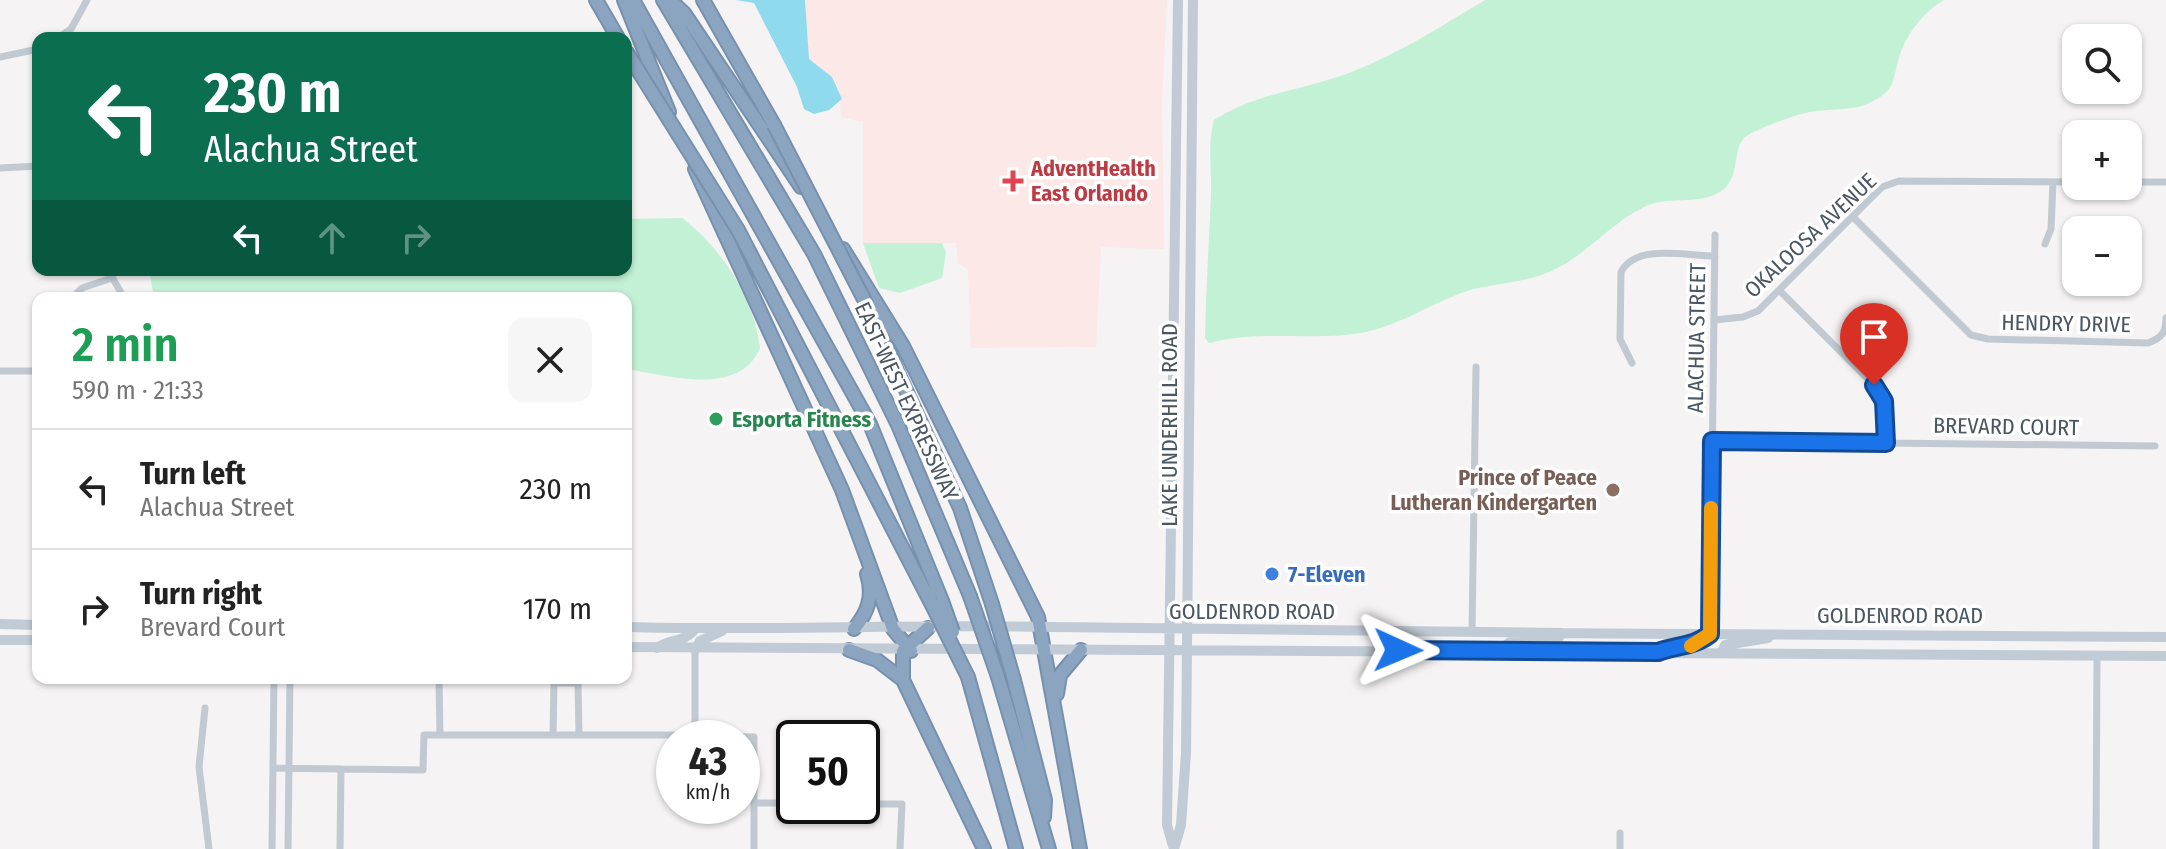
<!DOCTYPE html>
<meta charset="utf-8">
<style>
body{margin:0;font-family:"Fira Sans Condensed",sans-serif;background:#f6f6f6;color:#222;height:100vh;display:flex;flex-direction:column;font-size:30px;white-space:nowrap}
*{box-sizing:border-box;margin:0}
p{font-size:26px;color:#767676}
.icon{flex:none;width:44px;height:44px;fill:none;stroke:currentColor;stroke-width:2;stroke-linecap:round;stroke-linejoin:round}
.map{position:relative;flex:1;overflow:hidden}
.details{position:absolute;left:32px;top:292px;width:600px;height:392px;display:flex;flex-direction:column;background:#fff;border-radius:16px;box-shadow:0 2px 6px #0004}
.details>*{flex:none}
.banner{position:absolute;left:32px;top:32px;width:600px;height:244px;border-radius:16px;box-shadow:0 2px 6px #0004;background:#0b6e4f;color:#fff;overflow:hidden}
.controls{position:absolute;left:2062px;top:24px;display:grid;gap:16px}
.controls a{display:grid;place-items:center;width:80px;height:80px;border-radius:16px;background:#fff;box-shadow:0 2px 6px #0004;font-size:40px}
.speed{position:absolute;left:656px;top:720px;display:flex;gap:16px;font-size:40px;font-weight:700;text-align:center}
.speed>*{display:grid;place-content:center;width:104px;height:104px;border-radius:50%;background:#fff;box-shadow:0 2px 6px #0004;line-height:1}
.speed small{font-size:20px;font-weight:400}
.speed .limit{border:4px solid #111;border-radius:12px;background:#fff;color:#111}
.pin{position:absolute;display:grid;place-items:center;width:68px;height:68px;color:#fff;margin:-82px -34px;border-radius:50% 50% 50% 0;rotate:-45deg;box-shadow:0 0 8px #0007}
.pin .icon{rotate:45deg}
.me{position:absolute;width:88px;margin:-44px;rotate:91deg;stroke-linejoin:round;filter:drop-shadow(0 0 6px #0008)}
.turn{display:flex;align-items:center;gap:28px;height:168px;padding:0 40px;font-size:36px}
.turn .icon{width:104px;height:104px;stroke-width:2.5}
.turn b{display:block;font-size:56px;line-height:68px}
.lanes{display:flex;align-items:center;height:76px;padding:0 40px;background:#0003;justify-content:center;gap:40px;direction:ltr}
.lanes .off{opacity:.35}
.round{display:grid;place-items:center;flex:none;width:84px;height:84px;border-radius:16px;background:#f6f6f6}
.headline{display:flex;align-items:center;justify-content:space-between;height:136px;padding:0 40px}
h1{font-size:48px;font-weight:600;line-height:60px;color:#1e9e55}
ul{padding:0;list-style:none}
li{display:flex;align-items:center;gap:24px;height:120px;padding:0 40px;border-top:2px solid #e0e0e0}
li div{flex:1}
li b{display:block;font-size:30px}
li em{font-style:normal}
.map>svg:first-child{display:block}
.medical{fill:#fce8e6}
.green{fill:#c3f1d5}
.water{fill:#90daee}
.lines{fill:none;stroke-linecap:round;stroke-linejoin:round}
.highway-casing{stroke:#7690ad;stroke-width:16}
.street{stroke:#c1cad2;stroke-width:7}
.secondary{stroke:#c1cbd6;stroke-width:10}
.highway{stroke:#8ba5c1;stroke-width:12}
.highway-bridge-casing{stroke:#7690ad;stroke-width:16;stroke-linecap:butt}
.highway-bridge{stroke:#8ba5c1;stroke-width:12}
.route-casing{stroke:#114b97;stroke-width:20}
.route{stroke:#1a73e8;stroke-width:14}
.slow{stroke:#f59e0b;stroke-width:14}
.health-dot{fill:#e0444e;stroke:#fff;stroke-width:3}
.leisure-dot{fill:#2e9e5b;stroke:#fff;stroke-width:3}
.education-dot{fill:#8d6e63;stroke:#fff;stroke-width:3}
.shop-dot{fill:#3f7fe0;stroke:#fff;stroke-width:3}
.labels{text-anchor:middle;stroke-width:7;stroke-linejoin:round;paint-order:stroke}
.health-label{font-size:22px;font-weight:bold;fill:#be3a42;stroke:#fff;text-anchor:start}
.street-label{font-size:22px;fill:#4a5661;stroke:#fff}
.leisure-label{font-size:22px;font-weight:bold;fill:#27864d;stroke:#fff;text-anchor:start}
.education-label{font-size:22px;font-weight:bold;fill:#785e54;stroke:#fff;text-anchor:end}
.shop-label{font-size:22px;font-weight:bold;fill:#366cbe;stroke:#fff;text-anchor:start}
</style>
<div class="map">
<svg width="2166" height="849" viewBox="0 0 2166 849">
<rect width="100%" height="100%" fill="#f5f3f3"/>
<path class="medical" d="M805,0H1167L1162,102L1164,249L1101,247L1096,347L971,348L968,270L958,263L956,243H863V122L841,117L839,88L832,77L809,59Z"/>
<path class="green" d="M1485,0H1944C1923,12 1904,37 1898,61C1893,80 1895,89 1875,100C1856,112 1832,108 1810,112C1797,114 1760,128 1748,135C1730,145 1743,177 1720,192C1697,206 1668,195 1644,207C1609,224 1585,257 1549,272C1524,283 1493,283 1467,291C1432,303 1402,324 1366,332C1314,342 1261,329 1209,343L1205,338C1206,290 1209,242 1211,194C1212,169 1207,146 1214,120C1258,92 1306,90 1354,71C1400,53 1443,25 1485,0Z
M682,218C721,247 754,298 760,348C739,398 667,375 626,369V298H508L490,293L475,298H154L149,270H626V219Z
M863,243H942L946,253L942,278L900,293L879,288Z"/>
<path class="water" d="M736,0H805L809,59L832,77L842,99L829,110L814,114L804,109L797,87L754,3Z"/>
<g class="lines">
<g class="highway-casing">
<path id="highway" d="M596,0L618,38
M624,0L669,112
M633,0L870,424L942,601
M663,0L814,254L898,425L970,596
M670,0L684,13L801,187
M703,0L774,125
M695,169L842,490L893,629L911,651
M738,230L930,601
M843,249L903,346L1038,617L1080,849
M867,305L960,508L992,604
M928,628L903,651V680L984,849
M854,629C868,612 874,596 867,574
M849,650L877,660L903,680
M968,677L1016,849
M998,677L1049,849
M1014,680L1045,800L1044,817
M1057,694L1060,675L1081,650"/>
</g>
<path class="street" d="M58,38L71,29L87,0
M0,57L38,49
M0,168L38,166
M2128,182H2166
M1853,217L1971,335L1988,339L2148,343C2162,338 2166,332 2166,318
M2045,244L2051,229L2053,182
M108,270L124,298
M1780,291L1874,385L1884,401L1886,443
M72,298L82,288L112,278
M1714,320L1743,317L1758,311L1882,187L1899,181L2076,182
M1632,363L1620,339L1621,272C1636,243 1686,256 1715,256
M0,371H38
M1712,441L2155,446
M1472,632L1476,367
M1710,634L1715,235
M695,650V735L754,737V849
M205,708L199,767L209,849
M440,735H695
M553,735L554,683H578L579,735
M273,768L341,769L340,849
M341,769L423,770L424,735H440L439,680
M754,803H794
M862,804H902L900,849
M272,849L274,678
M288,849L290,678
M1620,849V833
M2096,849L2097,655"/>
<path class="secondary" d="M0,624L38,625
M626,627C768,631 910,624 1052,627C1423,633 1795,635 2166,637
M0,640H38
M626,647L2166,656
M657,648C669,639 686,642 695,629
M695,650L700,641L722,631
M1497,651L1513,640H1557L1562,633
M1722,652L1725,645L1768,638
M1173,846L1167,825L1178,0
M1174,849L1181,825L1186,753L1193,0"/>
<use href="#highway" class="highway"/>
<g class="highway-bridge-casing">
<path id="highway-bridge" d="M626,51L738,230
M774,125L867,305
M970,596L998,677
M930,601L968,677
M942,601L953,632
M992,604L1014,680"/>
</g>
<use href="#highway-bridge" class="highway-bridge"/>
</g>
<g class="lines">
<g class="route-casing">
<path id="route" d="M1398,650L1658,652C1677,645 1693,647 1710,634L1712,441L1886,443L1884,401L1874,385"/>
</g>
<use href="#route" class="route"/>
<path class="slow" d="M1691,646L1710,634L1711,508"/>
</g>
<path class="health-dot" d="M1009 169h8v8h8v8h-8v8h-8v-8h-8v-8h8z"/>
<circle class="leisure-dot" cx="716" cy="419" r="8"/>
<circle class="education-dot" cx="1613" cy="490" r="8"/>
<circle class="shop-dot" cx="1272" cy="574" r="8"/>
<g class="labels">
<g class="health-label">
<text x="1031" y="176">AdventHealth<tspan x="1031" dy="25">East Orlando</tspan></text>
</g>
<g class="street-label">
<text transform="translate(1810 235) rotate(-43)" y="8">OKALOOSA AVENUE</text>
<text transform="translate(2066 323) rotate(1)" y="8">HENDRY DRIVE</text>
<text transform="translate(1696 338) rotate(-89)" y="8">ALACHUA STREET</text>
<text transform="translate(907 401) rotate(65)" y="8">EAST-WEST EXPRESSWAY</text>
<text transform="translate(1169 425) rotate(-90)" y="8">LAKE UNDERHILL ROAD</text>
<text transform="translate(2006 426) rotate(1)" y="8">BREVARD COURT</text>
<text x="1252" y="619">GOLDENROD ROAD</text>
<text x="1900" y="623">GOLDENROD ROAD</text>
</g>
<g class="leisure-label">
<text x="732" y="427">Esporta Fitness</text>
</g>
<g class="education-label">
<text x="1597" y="485">Prince of Peace<tspan x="1597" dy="25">Lutheran Kindergarten</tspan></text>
</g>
<g class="shop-label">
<text x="1288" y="582">7-Eleven</text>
</g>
</g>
</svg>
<div class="controls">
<a><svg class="icon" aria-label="search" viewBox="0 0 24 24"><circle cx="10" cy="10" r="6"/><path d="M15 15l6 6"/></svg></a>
<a>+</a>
<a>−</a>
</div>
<div class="speed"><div>43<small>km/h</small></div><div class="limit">50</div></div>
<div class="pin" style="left:1874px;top:385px;background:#d93025"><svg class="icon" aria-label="arrive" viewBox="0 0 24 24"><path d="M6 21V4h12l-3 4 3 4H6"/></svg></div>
<svg class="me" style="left:1398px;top:650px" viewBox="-20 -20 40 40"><path d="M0-17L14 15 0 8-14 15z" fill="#1a73e8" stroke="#fff" stroke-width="4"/></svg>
<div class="banner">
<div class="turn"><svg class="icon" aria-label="left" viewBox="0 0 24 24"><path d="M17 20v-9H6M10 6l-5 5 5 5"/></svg><div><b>230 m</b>Alachua Street</div></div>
<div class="lanes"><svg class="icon" aria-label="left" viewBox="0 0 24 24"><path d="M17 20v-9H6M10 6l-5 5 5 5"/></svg><svg class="icon off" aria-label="ahead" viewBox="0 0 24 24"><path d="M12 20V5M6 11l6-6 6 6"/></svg><svg class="icon off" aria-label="right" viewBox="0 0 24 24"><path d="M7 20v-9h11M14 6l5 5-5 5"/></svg></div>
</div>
<section class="details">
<div class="headline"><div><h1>2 min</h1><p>590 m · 21:33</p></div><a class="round"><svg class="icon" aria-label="close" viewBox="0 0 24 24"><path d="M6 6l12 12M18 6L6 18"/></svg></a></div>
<ul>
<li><svg class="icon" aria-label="left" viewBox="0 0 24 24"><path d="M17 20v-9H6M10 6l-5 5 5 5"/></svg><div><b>Turn left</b><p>Alachua Street</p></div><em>230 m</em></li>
<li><svg class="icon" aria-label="right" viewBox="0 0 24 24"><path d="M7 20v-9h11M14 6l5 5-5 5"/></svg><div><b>Turn right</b><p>Brevard Court</p></div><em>170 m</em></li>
</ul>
</section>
</div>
